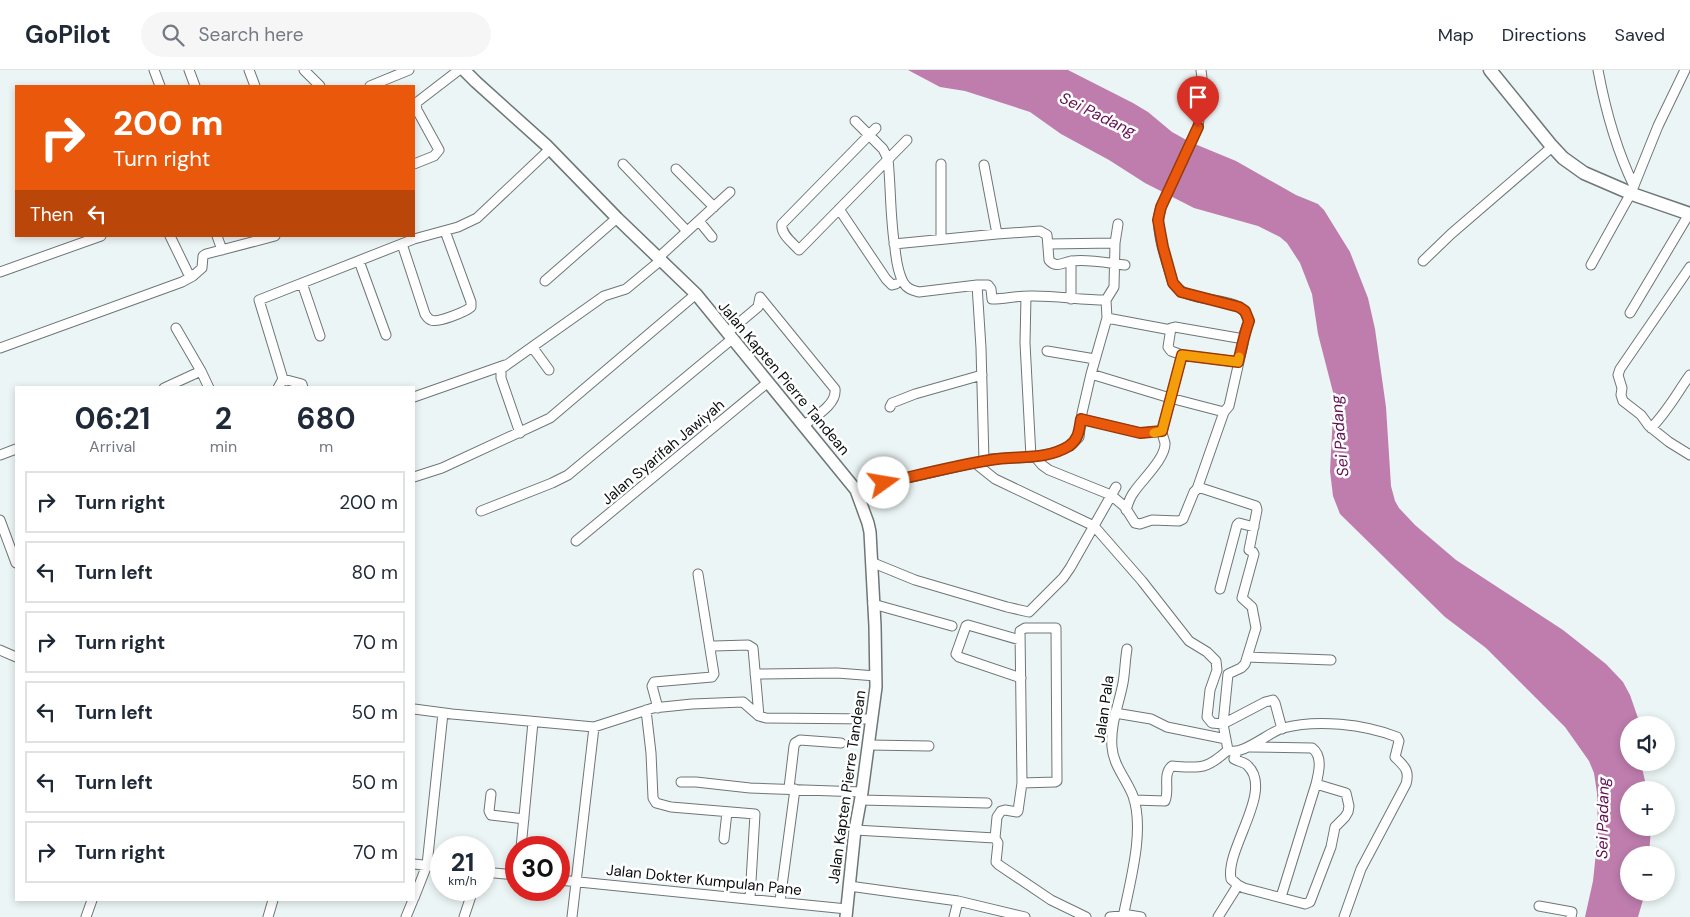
<!DOCTYPE html>
<meta charset="utf-8">
<style>
body{margin:0;font-family:"DM Sans",sans-serif;background:#f6f6f7;color:#1f2937;height:100vh;display:flex;flex-direction:column;font-size:19px;white-space:nowrap}
*{box-sizing:border-box;margin:0}
p{font-size:16px;color:#747a83}
.icon{flex:none;width:28px;height:28px;fill:none;stroke:currentColor;stroke-width:2;stroke-linecap:round;stroke-linejoin:round}
.map{position:relative;flex:1;overflow:hidden}
.panel{position:absolute;left:15px;top:316px;width:400px;height:515px;display:flex;flex-direction:column;background:#fff;border-radius:0px;box-shadow:0 2px 8px #0003}
.panel>*{flex:none}
.top-card{position:absolute;left:15px;top:15px;width:400px;height:152px;border-radius:0px;box-shadow:0 2px 8px #0003;background:#ea580c;color:#fff;overflow:hidden}
.controls{position:absolute;left:1620px;top:646px;display:grid;gap:10px}
.controls a{display:grid;place-items:center;width:55px;height:55px;border-radius:50%;background:#fff;box-shadow:0 2px 8px #0003;font-size:25px}
.speed{position:absolute;left:430px;top:766px;display:flex;gap:10px;font-size:25px;font-weight:700;text-align:center}
.speed>*{display:grid;place-content:center;width:65px;height:65px;border-radius:50%;background:#fff;box-shadow:0 2px 8px #0003;line-height:1}
.speed small{font-size:12px;font-weight:400}
.speed .limit{border:8px solid #d22;background:#fff;color:#111}
.pin{position:absolute;display:grid;place-items:center;width:42px;height:42px;color:#fff;margin:-51px -21px;border-radius:50% 50% 50% 0;rotate:-45deg;box-shadow:0 0 5px #0007}
.pin .icon{rotate:45deg}
.me{position:absolute;width:55px;margin:-28px;rotate:77deg;stroke-linejoin:round;filter:drop-shadow(0 0 4px #0008)}
.turn{display:flex;align-items:center;gap:18px;height:105px;padding:0 15px;font-size:22px}
.turn .icon{width:65px;height:65px;stroke-width:2.5}
.turn b{display:block;font-size:35px;line-height:42px}
.then{display:flex;align-items:center;height:48px;padding:0 15px;background:#0003;gap:10px;font-size:19px}
.eta{display:flex;justify-content:space-evenly;align-items:center;height:85px;text-align:center}
.eta b{font-size:30px;font-weight:700;line-height:35px}
ul{padding:0;list-style:none}
li{display:flex;align-items:center;gap:15px;height:62px;margin:0 10px 8px;padding:0 5px;border:2px solid #e0e1e3;border-radius:0px}
li div{flex:1}
li b{display:block;font-size:19px}
li em{font-style:normal}
header{display:flex;align-items:center;gap:30px;box-sizing:border-box;height:70px;padding:0 25px;background:#fff;border-bottom:1px solid #e0e1e3}
header strong{font-size:24px}
nav{display:flex;gap:28px;margin-inline-start:auto;font-size:18px}
.search{width:350px;height:45px;background:#f6f6f7;display:flex;align-items:center;gap:12px;box-sizing:border-box;padding:0 18px;border-radius:28px;color:#747a83;font-size:19px}
.map>svg:first-child{display:block}
.water{fill:#be7dad}
.lines{fill:none;stroke-linecap:round;stroke-linejoin:round}
.street-casing{stroke:#6e7676;stroke-width:11}
.secondary-casing{stroke:#6e7676;stroke-width:14}
.primary-casing{stroke:#6e7676;stroke-width:15}
.street{stroke:#fff;stroke-width:9}
.secondary{stroke:#fff;stroke-width:11}
.primary{stroke:#fff;stroke-width:12}
.route-casing{stroke:#983908;stroke-width:12}
.route{stroke:#ea580c;stroke-width:9}
.slow{stroke:#f59e0b;stroke-width:9}
.labels{text-anchor:middle;stroke-width:5;stroke-linejoin:round;paint-order:stroke}
.street-label{font-size:15px;fill:#0a0d0d;stroke:#fff}
.water-label{font-size:16px;font-style:italic;fill:#601052;stroke:#fff}
</style>
<header>
<strong>GoPilot</strong>
<div class="search"><svg class="icon" aria-label="search" viewBox="0 0 24 24"><circle cx="10" cy="10" r="6"/><path d="M15 15l6 6"/></svg>Search here</div>
<nav><a>Map</a><a>Directions</a><a>Saved</a></nav>
</header>
<div class="map">
<svg width="1690" height="847" viewBox="0 0 1690 847">
<rect width="100%" height="100%" fill="#ecf5f5"/>
<path class="water" d="M908,0H1068L1133,33L1148,42L1172,62L1190,72L1236,91L1296,125L1318,134L1324,140L1350,182L1368,228L1375,259L1386,337L1391,416L1395,431L1399,438L1415,455L1456,490L1563,560L1606,594L1623,612L1630,625L1638,648L1639,655H1629V692L1641,693L1647,720H1629V758H1651L1649,785H1629V822L1645,823L1638,847H1585L1593,811L1598,764L1597,723L1594,703L1589,691L1565,657L1486,578L1445,547L1340,444L1333,426L1330,401L1334,326L1318,264L1312,224L1300,193L1287,173L1280,167L1258,156L1194,138L1145,113L1109,90L1061,64L1030,42L965,21L940,17Z"/>
<g class="lines">
<g class="street-casing">
<path id="street" d="M154,0L160,16
M189,0L195,16
M249,0L255,16
M304,0L320,16
M1201,0L1203,16L1198,57L1161,137C1153,158 1167,192 1173,213C1185,233 1228,226 1243,240C1246,243 1247,247 1249,251L1242,270
M1598,0C1605,38 1617,81 1634,116
M370,16L409,0
M855,51L883,79L888,89C891,118 890,148 895,178C896,189 898,202 903,212C907,219 912,220 919,222L977,215H988L991,219L992,229C1004,229 1016,226 1028,226C1054,225 1079,230 1106,230
M876,58L782,154C780,164 793,173 799,180L907,70
M414,94L434,86L439,80L417,40L416,33L459,0
M623,94L687,161
M941,94V169
M984,95L997,164
M676,99L714,137
M839,139L886,209L892,215L896,214
M699,151L712,167
M170,166L188,203L193,206L202,198L203,186L206,184L275,166
M217,166L222,180
M402,174L425,244C427,247 428,249 431,250C438,253 465,242 471,237V232L445,161
M894,174L997,164L1040,161L1047,165L1049,190C1056,199 1063,192 1072,191C1088,189 1108,193 1125,195
M1048,174L1115,173
M658,188L730,122
M359,191L386,265
M1423,191L1451,164L1552,77
M1591,195L1631,123L1658,56L1685,0
M1690,197L1620,299L1618,305L1622,318L1621,325L1623,331L1641,345L1649,356L1669,372L1690,385
M0,202L101,166
M545,211L617,148
M302,213L320,266
M977,215L981,278L984,391
M1026,226L1025,273L1031,387
M760,227L835,319C837,335 814,347 803,356
M1071,229V191
M1630,243L1689,144
M1107,248L1171,260
M176,258L201,301L209,318
M727,263L758,237L760,227
M0,278L182,212L193,206
M533,278L549,300
M1047,281L1095,289
M1091,304L1170,328L1224,342
M283,309L302,314L303,318
M164,318L201,301
M278,318L283,309L259,230L414,169L458,157L477,148L550,79
M414,327L505,295
M890,337L892,333L915,324L982,305
M1081,349L1141,363L1162,361
M1651,358C1667,342 1677,323 1690,305
M520,363L501,308V299L604,226L626,219L661,190
M0,385L16,379
M1035,387L1042,395L1049,400L1111,425L1125,437L1135,453L1140,454L1152,450L1179,451L1183,449L1194,422L1197,419L1201,418L1256,436L1257,440L1249,480L1253,482L1254,484L1242,528L1252,537L1256,558L1245,594L1241,598L1228,604L1223,654L1265,632L1273,630L1275,633L1282,659
M975,393L995,409L1094,456L1142,511L1189,571L1207,582L1216,591L1217,600L1210,620L1207,647L1212,653L1223,654L1228,680C1241,687 1269,662 1283,658C1317,649 1364,654 1397,667L1399,671L1395,687C1404,696 1410,700 1406,714L1361,799L1344,847
M414,407L442,398L550,348L696,224
M1197,419L1224,342L1229,336L1243,274L1242,270L1238,268L1175,257L1171,258L1168,277L1171,281L1182,285L1238,292
M856,420L991,389L1037,387L1056,382L1070,376L1079,367L1082,343L1091,304L1107,248L1106,230L1114,217L1115,173L1118,154
M1126,440C1128,433 1130,427 1134,422C1142,410 1166,388 1165,373C1164,369 1162,365 1162,361L1182,285
M481,441L552,413L568,405L732,269
M0,450L16,493
M576,471L767,313
M871,492L915,510L1007,537L1029,542L1063,508L1070,498L1116,417
M698,504L710,579
M1220,519L1237,455L1239,453L1254,457
M873,534L952,556
M1020,570L968,555L966,556L956,584L959,587L1021,608
M0,580L16,587
M1247,587L1331,590
M755,604L837,603L876,606
M658,638L652,616L654,612L712,607L714,604L710,579L714,576L748,575L753,578L759,646
M414,639L452,644L594,657L653,638L692,634L743,632L759,646L766,648L872,649
M646,640L651,683L653,728L656,733L671,737L755,744L750,828
M1115,643L1151,649L1167,657L1226,669
M869,675L929,676
M1250,677L1312,678C1323,686 1319,702 1316,714L1281,827
M1237,682L1234,689C1239,692 1245,692 1248,696C1274,721 1225,779 1231,809L1238,815L1244,818L1305,834L1310,832L1331,777L1335,757L1345,747L1348,742L1349,736L1346,723L1316,714
M681,712H696L750,718L862,722
M1022,713L1055,712L1057,711L1056,558H1025L1020,561L1022,713L1018,741L1017,742L1005,740L1001,741L997,747L995,768L998,773L996,792L999,795L1051,830L1086,847
M789,718L794,676L795,673L800,670L841,673
M491,724L489,741L491,745L524,749
M861,730L987,733
M1134,730L1165,731C1170,720 1162,704 1172,696C1200,698 1206,700 1228,680
M855,760L995,768
M724,769L727,742
M521,778L533,652
M414,794L441,797
M484,802L516,805
M559,810L847,839
M849,816L958,831L1025,847
M414,828L427,795L443,643
M780,831L795,719
M1539,836L1572,842L1571,847
M86,847L92,830
M268,847L273,830
M406,847L413,830
M464,847L473,820
M572,847L594,657
M954,847L958,831
M1110,847L1129,845L1141,847
M1123,847C1130,812 1145,760 1133,726C1127,710 1113,695 1112,677C1110,655 1119,634 1123,613C1125,602 1125,590 1127,579
M1218,847L1238,815"/>
</g>
<g class="secondary-casing">
<path id="secondary" d="M464,0L476,12L546,75L617,148L696,224L856,420L868,453L870,462L875,556L876,617L862,722L855,760L846,847"/>
</g>
<g class="primary-casing">
<path id="primary" d="M1490,0L1550,74L1563,88L1584,103L1635,125L1690,144"/>
</g>
<use href="#street" class="street"/>
<use href="#secondary" class="secondary"/>
<use href="#primary" class="primary"/>
</g>
<g class="lines">
<g class="route-casing">
<path id="route" d="M884,413C919,405 954,396 990,390C1016,385 1045,391 1069,376C1079,369 1079,360 1081,349L1140,363L1162,361L1182,285L1238,292C1242,277 1244,265 1249,251L1245,241L1239,237L1181,222L1173,213L1163,177L1158,150L1161,137L1198,57"/>
</g>
<use href="#route" class="route"/>
<path class="slow" d="M1154,363L1162,361L1182,285L1238,292L1239,287"/>
</g>
<g class="labels">
<g class="street-label">
<text transform="translate(784 308) rotate(50)" y="5">Jalan Kapten Pierre Tandean</text>
<text transform="translate(663 382) rotate(-40)" y="5">Jalan Syarifah Jawiyah</text>
<text transform="translate(1104 639) rotate(-82)" y="5">Jalan Pala</text>
<text transform="translate(847 717) rotate(-82)" y="5">Jalan Kapten Pierre Tandean</text>
<text transform="translate(704 810) rotate(6)" y="5">Jalan Dokter Kumpulan Pane</text>
</g>
<g class="water-label">
<text transform="translate(1098 44) rotate(26)" y="6">Sei Padang</text>
<text transform="translate(1339 366) rotate(-95)" y="6">Sei Padang</text>
<text transform="translate(1602 748) rotate(-89)" y="6">Sei Padang</text>
</g>
</g>
</svg>
<div class="controls">
<a><svg class="icon" aria-label="sound" viewBox="0 0 24 24"><path d="M4 9h4l5-4v14l-5-4H4zM17 9q2 3 0 6"/></svg></a>
<a>+</a>
<a>−</a>
</div>
<div class="speed"><div>21<small>km/h</small></div><div class="limit">30</div></div>
<div class="pin" style="left:1198px;top:57px;background:#d93025"><svg class="icon" aria-label="arrive" viewBox="0 0 24 24"><path d="M6 21V4h12l-3 4 3 4H6"/></svg></div>
<svg class="me" style="left:884px;top:413px" viewBox="-20 -20 40 40"><circle r="19" fill="#fff"/><path d="M0-13L10 11 0 6-10 11z" fill="#ea580c"/></svg>
<div class="top-card">
<div class="turn"><svg class="icon" aria-label="right" viewBox="0 0 24 24"><path d="M7 20v-9h11M14 6l5 5-5 5"/></svg><div><b>200 m</b>Turn right</div></div>
<div class="then">Then<svg class="icon" aria-label="left" viewBox="0 0 24 24"><path d="M17 20v-9H6M10 6l-5 5 5 5"/></svg></div>
</div>
<section class="panel">
<div class="eta">
<div><b>06:21</b><p>Arrival</p></div>
<div><b>2</b><p>min</p></div>
<div><b>680</b><p>m</p></div>
</div>
<ul>
<li><svg class="icon" aria-label="right" viewBox="0 0 24 24"><path d="M7 20v-9h11M14 6l5 5-5 5"/></svg><div><b>Turn right</b></div><em>200 m</em></li>
<li><svg class="icon" aria-label="left" viewBox="0 0 24 24"><path d="M17 20v-9H6M10 6l-5 5 5 5"/></svg><div><b>Turn left</b></div><em>80 m</em></li>
<li><svg class="icon" aria-label="right" viewBox="0 0 24 24"><path d="M7 20v-9h11M14 6l5 5-5 5"/></svg><div><b>Turn right</b></div><em>70 m</em></li>
<li><svg class="icon" aria-label="left" viewBox="0 0 24 24"><path d="M17 20v-9H6M10 6l-5 5 5 5"/></svg><div><b>Turn left</b></div><em>50 m</em></li>
<li><svg class="icon" aria-label="left" viewBox="0 0 24 24"><path d="M17 20v-9H6M10 6l-5 5 5 5"/></svg><div><b>Turn left</b></div><em>50 m</em></li>
<li><svg class="icon" aria-label="right" viewBox="0 0 24 24"><path d="M7 20v-9h11M14 6l5 5-5 5"/></svg><div><b>Turn right</b></div><em>70 m</em></li>
</ul>
</section>
</div>
